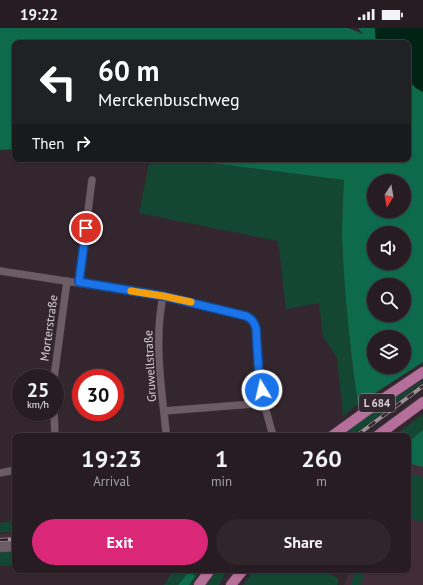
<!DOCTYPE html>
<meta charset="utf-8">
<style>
body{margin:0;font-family:"PT Sans",sans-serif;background:#2f252a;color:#f1f3f6;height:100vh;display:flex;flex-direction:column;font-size:15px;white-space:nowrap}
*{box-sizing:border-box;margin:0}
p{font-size:13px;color:#a4a1a5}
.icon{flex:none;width:22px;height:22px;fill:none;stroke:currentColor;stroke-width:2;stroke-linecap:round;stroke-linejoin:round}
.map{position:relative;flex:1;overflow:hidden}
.drawer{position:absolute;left:12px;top:405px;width:399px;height:140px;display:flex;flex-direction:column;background:#271c22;border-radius:8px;box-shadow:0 1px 3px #0004,0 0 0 1px #433a40}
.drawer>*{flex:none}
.guide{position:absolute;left:12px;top:12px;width:399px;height:122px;border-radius:8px;box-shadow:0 1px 3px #0004,0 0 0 1px #433a40;background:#202124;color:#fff;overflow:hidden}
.needle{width:26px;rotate:191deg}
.fabs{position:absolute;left:367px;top:146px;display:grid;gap:8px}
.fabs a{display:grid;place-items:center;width:44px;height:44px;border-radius:50%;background:#271c22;box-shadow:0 1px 3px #0004,0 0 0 1px #433a40;font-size:20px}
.speed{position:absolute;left:12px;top:341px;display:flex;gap:8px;font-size:20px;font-weight:700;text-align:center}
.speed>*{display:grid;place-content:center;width:52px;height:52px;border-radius:50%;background:#271c22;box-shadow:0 1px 3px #0004,0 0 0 1px #433a40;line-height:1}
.speed small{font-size:10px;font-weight:400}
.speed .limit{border:6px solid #d22;background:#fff;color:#111}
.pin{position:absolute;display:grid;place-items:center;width:34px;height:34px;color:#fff;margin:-17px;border:2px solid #fff;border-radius:50%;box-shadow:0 1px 4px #0007}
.me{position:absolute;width:44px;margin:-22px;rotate:351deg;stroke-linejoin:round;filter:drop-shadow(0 0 3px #0008)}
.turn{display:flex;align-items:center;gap:14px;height:84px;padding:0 20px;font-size:18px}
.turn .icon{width:52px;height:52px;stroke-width:2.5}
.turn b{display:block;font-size:28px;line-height:34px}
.then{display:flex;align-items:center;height:38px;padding:0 20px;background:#0003;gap:8px;font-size:15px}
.eta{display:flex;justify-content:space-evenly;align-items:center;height:68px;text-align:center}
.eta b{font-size:24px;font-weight:600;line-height:28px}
.cta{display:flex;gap:8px;margin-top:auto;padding:8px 20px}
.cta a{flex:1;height:46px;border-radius:24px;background:#db2777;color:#fff;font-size:16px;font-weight:600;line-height:46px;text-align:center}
.cta a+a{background:#2f252a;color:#f1f3f6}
.status{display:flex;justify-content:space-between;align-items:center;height:28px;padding:0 20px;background:#271c22;direction:ltr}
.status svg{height:11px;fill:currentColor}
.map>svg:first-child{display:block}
.built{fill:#412d38}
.green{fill:#144733}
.forest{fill:#0d6b4b;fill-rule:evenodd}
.water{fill:#002315}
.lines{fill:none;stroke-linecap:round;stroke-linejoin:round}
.minor-casing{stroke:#50454b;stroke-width:8}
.secondary-casing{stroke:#50454b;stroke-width:11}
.primary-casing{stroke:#50454b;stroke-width:11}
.minor{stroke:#6c5c65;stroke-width:7}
.secondary{stroke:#6c5c65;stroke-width:10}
.primary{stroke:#b66f9a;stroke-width:10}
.rail-casing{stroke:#998f95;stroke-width:4}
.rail{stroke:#34262e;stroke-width:2.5;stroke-dasharray:8;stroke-linecap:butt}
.route-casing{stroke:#114b97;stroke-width:10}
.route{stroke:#1a73e8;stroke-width:7}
.slow{stroke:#f59e0b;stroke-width:7}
.labels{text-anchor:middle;stroke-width:4;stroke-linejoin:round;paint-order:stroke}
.shield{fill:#34262e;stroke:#a89da3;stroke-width:1}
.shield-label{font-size:11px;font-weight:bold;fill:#d9d0d5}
.street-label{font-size:12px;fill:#d9d0d5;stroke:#34262e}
</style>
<div class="status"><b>19:22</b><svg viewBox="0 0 49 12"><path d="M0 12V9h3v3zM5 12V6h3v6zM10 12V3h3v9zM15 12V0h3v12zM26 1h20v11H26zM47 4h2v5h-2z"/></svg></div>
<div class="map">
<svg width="423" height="557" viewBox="0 0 423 557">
<rect width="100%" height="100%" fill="#34262e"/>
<path class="built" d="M423,411V557H344L349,542H408V420Z
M15,505V514L0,515V506Z"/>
<path class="green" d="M150,131H179L344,152C343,170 342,189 342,207C344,264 350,320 358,376L343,388L337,330L323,309L319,275L286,281L278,213L139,185Z
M423,352V354L352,408H342L371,385Z
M423,386V402L408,414V408H394Z
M408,445L423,449V494L408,490Z
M15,493V503L0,505V495Z
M15,523V537L0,538V524Z
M170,542H198V543L196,550L192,557H189L195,548L189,543L178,557H164L173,543Z
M215,542H226L223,550L219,557H204Z
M255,542C279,542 320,537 339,551L337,557H243Z
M355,542H365L361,557H351Z"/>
<path class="forest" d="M0,0H348L363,6L358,0H375L376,15H15V121L0,122Z
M408,52L416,60L423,64V334L358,376C350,320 344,264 342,207C342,189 343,170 344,152L179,131H408ZM374,153H404V183H374ZM374,205H404V235H374ZM374,257H404V287H374ZM374,309H404V339H374Z
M423,402V438L422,439L408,435V414Z
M189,543L195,548L189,557H178Z"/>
<path class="water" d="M375,0H423V64L416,60L408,52V15H376Z"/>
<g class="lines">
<g class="minor-casing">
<path id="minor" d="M0,243L163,268L246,288L254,295L256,300L259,349L264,375L273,408
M79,254L92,152
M163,268C154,313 161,358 166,403L165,408
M54,350L67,253
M164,383L264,375
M54,384L55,408
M0,445L15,442"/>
</g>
<g class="secondary-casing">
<path id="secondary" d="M0,519L15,518"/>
</g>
<g class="primary-casing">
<path id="primary" d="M332,408L383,371L423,344
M377,408L423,374
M199,557L210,542
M231,557L243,542"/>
</g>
<use href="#minor" class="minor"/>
<use href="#secondary" class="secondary"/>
<use href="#primary" class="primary"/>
<g class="rail-casing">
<path id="rail" d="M356,408L423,358
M0,512L15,511"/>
</g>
<use href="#rail" class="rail"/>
</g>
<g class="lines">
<g class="route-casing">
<path id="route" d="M86,200L79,254L163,268L246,288C252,291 254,294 256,300L259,349L262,362"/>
</g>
<use href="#route" class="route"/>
<path class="slow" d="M131,263L163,268L191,274"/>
</g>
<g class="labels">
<rect class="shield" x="359" y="366" width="36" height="18" rx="3"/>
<g class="shield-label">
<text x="377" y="379">L 684</text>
</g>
<g class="street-label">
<text transform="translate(49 300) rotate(-82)" y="4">Morterstraße</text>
<text transform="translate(150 338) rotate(-93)" y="4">Gruwellstraße</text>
</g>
</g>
</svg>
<div class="fabs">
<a><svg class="needle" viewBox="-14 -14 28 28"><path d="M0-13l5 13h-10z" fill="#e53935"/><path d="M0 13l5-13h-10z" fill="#a4a1a5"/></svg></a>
<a><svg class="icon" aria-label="sound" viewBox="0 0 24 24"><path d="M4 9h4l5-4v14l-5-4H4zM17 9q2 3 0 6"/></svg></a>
<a><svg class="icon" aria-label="search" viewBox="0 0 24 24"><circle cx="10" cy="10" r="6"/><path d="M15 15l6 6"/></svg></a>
<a><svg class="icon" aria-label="layers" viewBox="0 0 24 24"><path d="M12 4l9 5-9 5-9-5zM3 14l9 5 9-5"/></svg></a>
</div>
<div class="speed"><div>25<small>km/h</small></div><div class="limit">30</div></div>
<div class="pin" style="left:86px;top:200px;background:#d93025"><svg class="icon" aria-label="arrive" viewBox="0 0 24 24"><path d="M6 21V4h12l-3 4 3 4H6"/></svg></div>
<svg class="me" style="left:262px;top:362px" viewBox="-20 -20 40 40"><circle r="17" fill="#1a73e8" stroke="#fff" stroke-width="3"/><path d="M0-11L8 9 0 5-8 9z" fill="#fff"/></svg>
<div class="guide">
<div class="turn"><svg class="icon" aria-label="left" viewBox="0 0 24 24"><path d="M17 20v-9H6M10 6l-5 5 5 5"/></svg><div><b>60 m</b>Merckenbuschweg</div></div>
<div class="then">Then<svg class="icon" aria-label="right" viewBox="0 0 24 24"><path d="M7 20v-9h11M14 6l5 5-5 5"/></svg></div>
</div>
<section class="drawer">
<div class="eta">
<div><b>19:23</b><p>Arrival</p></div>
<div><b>1</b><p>min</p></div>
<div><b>260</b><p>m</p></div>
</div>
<div class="cta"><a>Exit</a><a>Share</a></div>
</section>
</div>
